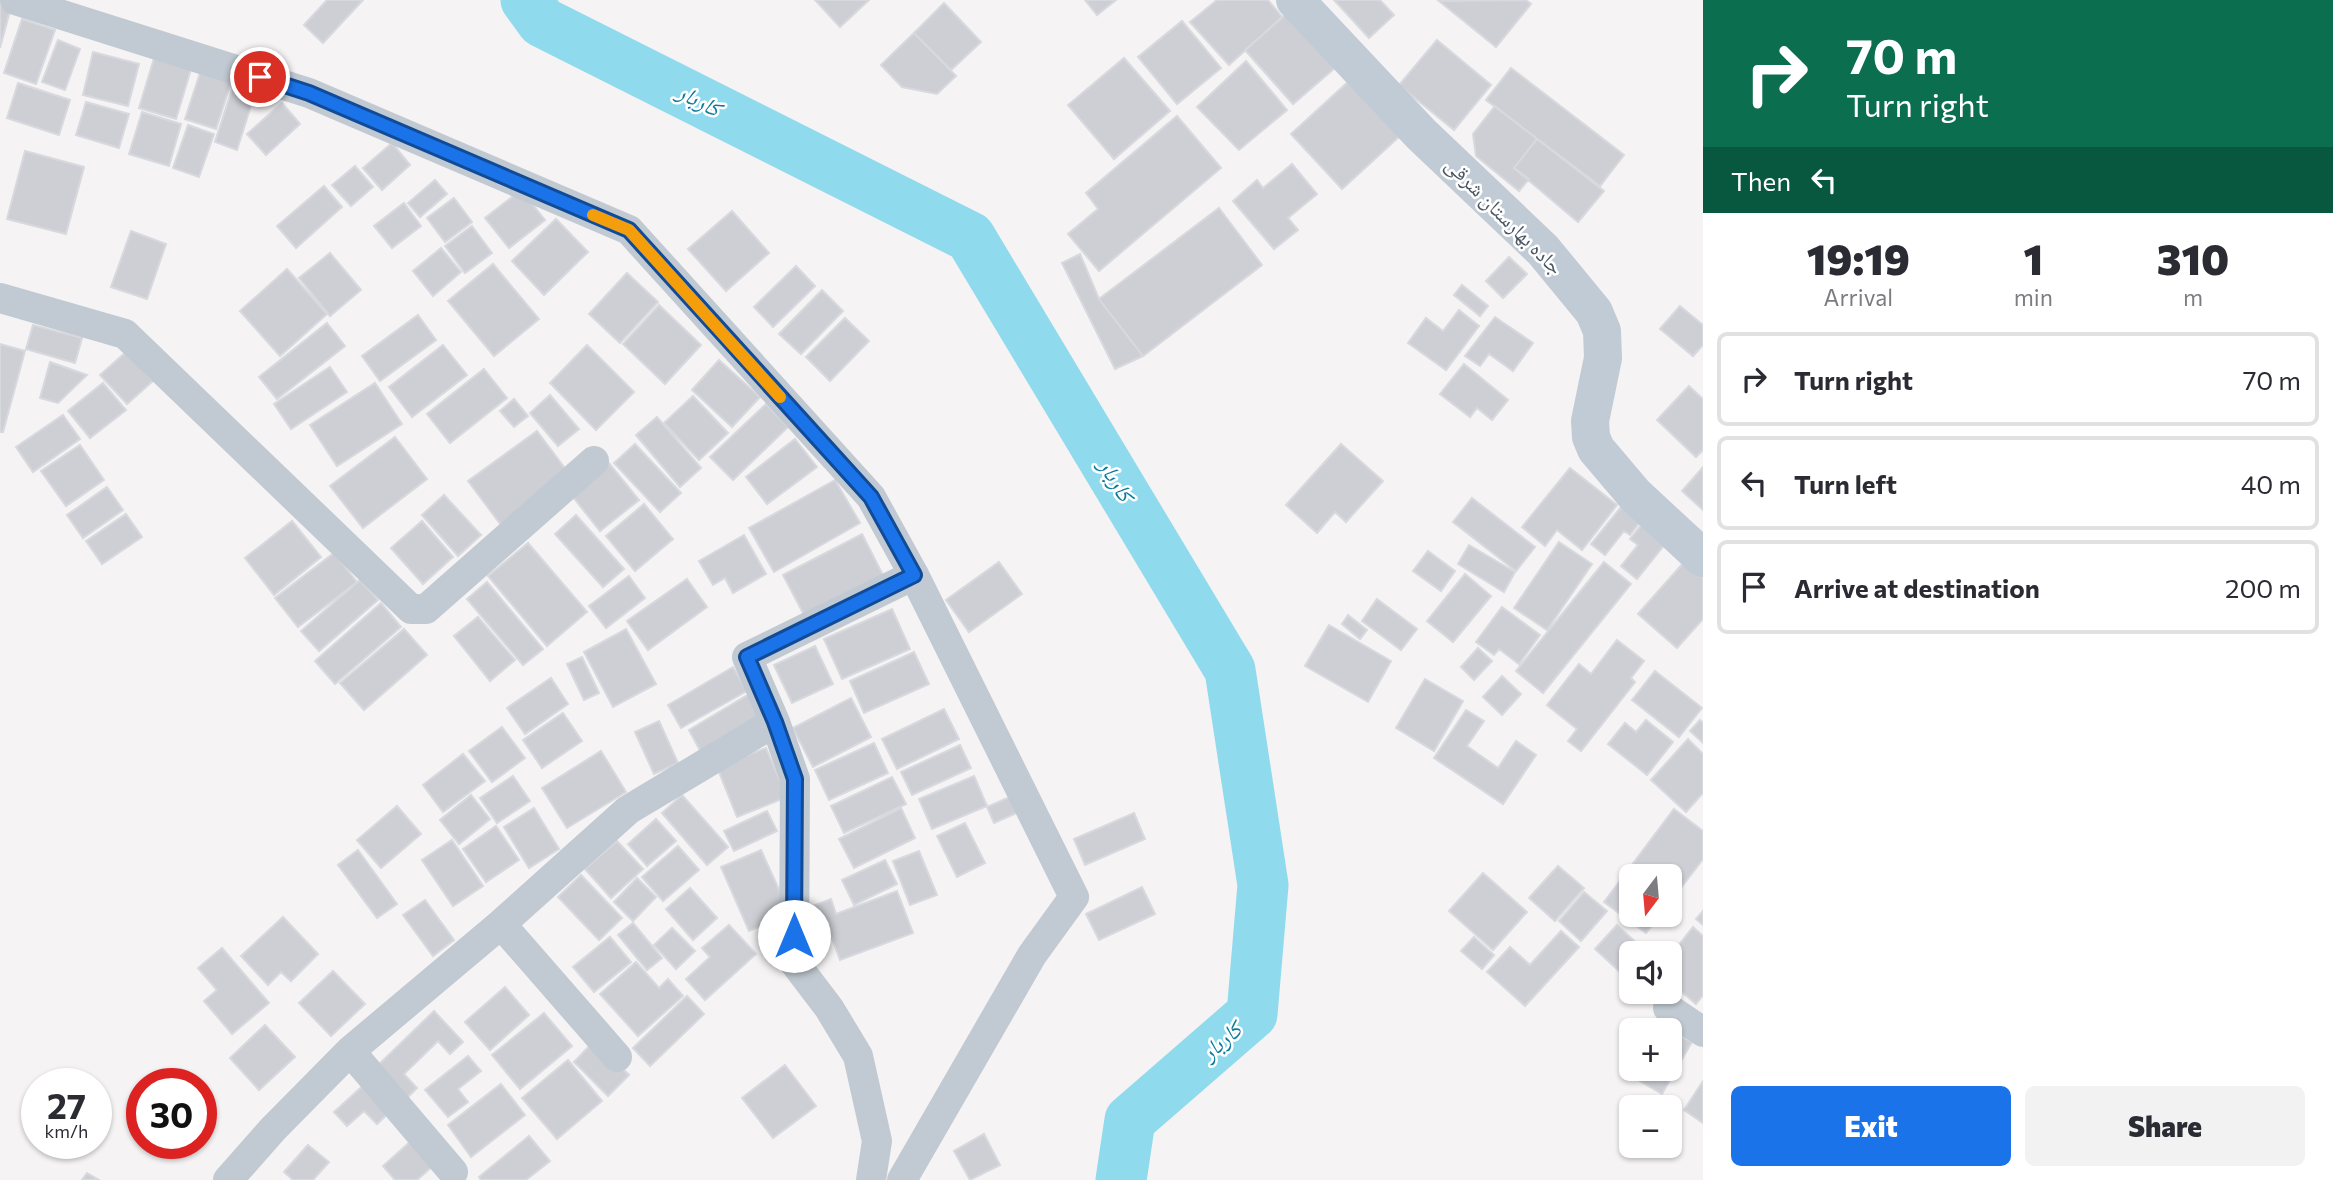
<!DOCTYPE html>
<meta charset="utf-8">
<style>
body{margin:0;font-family:Commissioner,"Noto Naskh Arabic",sans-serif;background:#f2f2f3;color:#2b2b33;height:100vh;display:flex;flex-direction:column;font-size:26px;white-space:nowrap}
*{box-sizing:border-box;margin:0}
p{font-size:23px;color:#7c7c81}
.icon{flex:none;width:38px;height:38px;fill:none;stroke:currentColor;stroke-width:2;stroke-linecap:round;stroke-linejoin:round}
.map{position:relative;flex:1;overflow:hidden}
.side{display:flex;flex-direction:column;background:#fff;width:630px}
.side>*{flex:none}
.guide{background:#0b6e4f;color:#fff;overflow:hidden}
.needle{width:46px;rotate:196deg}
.buttons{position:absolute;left:1619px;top:864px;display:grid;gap:14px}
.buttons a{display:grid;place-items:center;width:63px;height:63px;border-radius:10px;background:#fff;box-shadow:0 2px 5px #0004;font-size:35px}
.speed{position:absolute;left:21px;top:1068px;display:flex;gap:14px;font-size:35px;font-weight:700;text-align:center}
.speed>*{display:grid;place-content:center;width:91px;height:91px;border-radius:50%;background:#fff;box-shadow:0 2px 5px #0004;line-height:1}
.speed small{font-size:18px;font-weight:400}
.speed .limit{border:10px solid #d22;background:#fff;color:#111}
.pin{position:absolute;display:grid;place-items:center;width:60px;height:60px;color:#fff;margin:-30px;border:4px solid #fff;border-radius:50%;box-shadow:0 2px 7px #0007}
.me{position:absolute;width:77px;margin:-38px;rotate:0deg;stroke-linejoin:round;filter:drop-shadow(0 0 5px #0008)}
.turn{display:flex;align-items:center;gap:24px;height:147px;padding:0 28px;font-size:32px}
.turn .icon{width:91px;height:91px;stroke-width:2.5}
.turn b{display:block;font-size:49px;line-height:60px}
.then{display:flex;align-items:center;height:66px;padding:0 28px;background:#0003;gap:14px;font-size:26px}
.eta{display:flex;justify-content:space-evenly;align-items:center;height:119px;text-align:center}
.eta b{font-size:42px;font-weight:800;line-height:49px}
.primary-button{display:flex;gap:14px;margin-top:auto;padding:14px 28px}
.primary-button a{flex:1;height:80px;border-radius:10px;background:#1a73e8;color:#fff;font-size:28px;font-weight:800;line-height:80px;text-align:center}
.primary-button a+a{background:#f2f2f3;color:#2b2b33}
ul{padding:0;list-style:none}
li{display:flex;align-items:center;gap:21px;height:94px;margin:0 14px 10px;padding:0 14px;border:4px solid #e1e1e2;border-radius:10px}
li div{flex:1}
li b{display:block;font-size:26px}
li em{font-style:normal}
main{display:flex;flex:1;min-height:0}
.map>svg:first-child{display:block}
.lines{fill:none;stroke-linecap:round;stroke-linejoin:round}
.river{stroke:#90daee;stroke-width:51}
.building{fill:#cdcfd5;stroke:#d7d9de;stroke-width:2}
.street{stroke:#c1cad2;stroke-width:30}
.secondary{stroke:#c1cbd6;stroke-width:38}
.route-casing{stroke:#114b97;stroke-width:18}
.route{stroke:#1a73e8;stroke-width:12}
.slow{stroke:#f59e0b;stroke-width:12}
.labels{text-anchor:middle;stroke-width:5;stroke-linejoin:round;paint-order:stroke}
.street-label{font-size:21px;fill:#4a5661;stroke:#fff}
.water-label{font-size:23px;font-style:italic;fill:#0c7c9b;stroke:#fff}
</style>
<main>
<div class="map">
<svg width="1703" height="1180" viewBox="0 0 1703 1180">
<rect width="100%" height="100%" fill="#f5f3f3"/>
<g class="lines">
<path class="river" d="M526,0L542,22L970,237L1230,670L1263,885L1252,1014L1130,1120L1121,1180"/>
</g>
<path class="building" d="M327,0H363L323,43L304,25Z
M815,0H869L840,27Z
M1085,0H1116L1097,15Z
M1217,0H1268L1282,17L1229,65L1190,22Z
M1334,0H1380L1394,15L1369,38Z
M1526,0L1531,4L1496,47L1439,1Z
M944,3L981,42L951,70L914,33Z
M0,4L11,7L0,48Z
M1294,7L1342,62L1293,104L1245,50Z
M22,19L55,30L36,84L4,73Z
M1182,21L1221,68L1177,104L1138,57Z
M914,33L956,76L937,94L902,87L881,65Z
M58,40L80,49L65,90L42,82Z
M1437,40L1491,85L1454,130L1399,85Z
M93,52L139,64L128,106L83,95Z
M155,55L192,66L176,119L139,108Z
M1124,58L1170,111L1114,159L1068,105Z
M1246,61L1287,110L1239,150L1197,107Z
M1511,68L1624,155L1600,186L1486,100Z
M200,73L231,83L216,129L185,119Z
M1349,81L1400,136L1342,189L1291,134Z
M18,83L70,100L59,135L7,118Z
M234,83L256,90L237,150L215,142Z
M86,102L129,114L119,148L76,135Z
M282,103L300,124L266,155L247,134Z
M1495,106L1537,139L1514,168L1529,179L1519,191L1476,156L1473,134Z
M142,112L181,124L169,166L129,154Z
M1177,116L1221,168L1099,271L1068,234L1098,209L1086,193Z
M188,125L214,134L199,177L173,168Z
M1537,139L1604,191L1578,222L1514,168Z
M392,143L410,165L382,190L363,168Z
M25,151L84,167L66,234L7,219Z
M1292,164L1317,194L1288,218L1298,230L1274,249L1233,201L1257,180L1263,188Z
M355,166L373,187L351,206L332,185Z
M435,180L447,194L420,217L408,203Z
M324,186L342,207L296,248L277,226Z
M521,190L545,220L509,248L485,218Z
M454,198L472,222L445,242L427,218Z
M404,203L421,226L392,248L374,226Z
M1219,208L1262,265L1143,356L1099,299Z
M732,211L769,253L726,291L688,249Z
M556,219L588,252L544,295L512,261Z
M472,226L492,253L465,273L445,246Z
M131,231L166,244L147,299L111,287Z
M441,248L461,272L433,296L413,271Z
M330,253L361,290L330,316L299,278Z
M1080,254L1099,299L1143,356L1115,369L1062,263Z
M1509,257L1527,274L1503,298L1486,281Z
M493,264L539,319L494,356L448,301Z
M796,266L815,286L773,327L754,307Z
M287,269L327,314L280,356L240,311Z
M627,273L658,302L620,343L589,314Z
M1462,285L1488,306L1480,316L1454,295Z
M822,290L843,311L801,354L779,334Z
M659,305L701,345L665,384L623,344Z
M1680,306L1703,325V345L1693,356L1660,329Z
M1459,310L1479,326L1446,370L1408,343L1426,318L1443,331Z
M418,315L436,340L380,381L362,356Z
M1495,317L1533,343L1513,371L1489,354L1480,366L1465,356Z
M845,318L869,341L830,381L806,357Z
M327,323L345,346L277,399L259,377Z
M33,325L82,338L75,363L26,349Z
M0,344L25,351L3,432H0Z
M443,345L467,375L412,417L389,387Z
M587,345L634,392L596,430L550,383Z
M126,352L153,381L127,404L100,375Z
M719,360L760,397L732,427L692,390Z
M50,362L87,375L58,403L40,398Z
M1464,364L1508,400L1492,420L1477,408L1470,417L1440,394Z
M330,367L347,392L291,429L274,404Z
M484,369L507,398L450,443L427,414Z
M103,383L126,410L90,438L68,411Z
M375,383L402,424L337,466L310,425Z
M1689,386L1703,399V450L1696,457L1657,420Z
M550,395L579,429L558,446L530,413Z
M693,396L728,433L699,460L664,423Z
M514,399L528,416L514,427L500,411Z
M766,404L788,427L733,480L710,457Z
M63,415L80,439L33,472L16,447Z
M657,417L701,468L680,487L636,435Z
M537,431L570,475L501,525L468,481Z
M395,437L427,479L363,528L330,486Z
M795,439L817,467L767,504L746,477Z
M635,444L681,493L660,512L614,463Z
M1341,444L1383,481L1346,522L1335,512L1317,533L1286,505Z
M80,445L104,480L66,506L41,471Z
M608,462L639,500L600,531L569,492Z
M1703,467V510L1682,491Z
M1570,468L1617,505L1582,550L1557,530L1545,546L1522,527Z
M835,480L860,523L774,572L749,528Z
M107,487L123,510L83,538L67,515Z
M444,495L481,535L458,556L422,515Z
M1472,498L1535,547L1516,571L1453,522Z
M644,504L673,539L635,571L606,536Z
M1621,507L1640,522L1630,535L1624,531L1605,555L1591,544Z
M126,514L142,537L102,564L86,541Z
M576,515L624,569L603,587L555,534Z
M292,521L321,557L274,595L245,558Z
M422,521L453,557L423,584L391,548Z
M1642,524L1666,543L1637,579L1621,566L1638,545L1630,539Z
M862,534L883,575L804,615L783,575Z
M744,535L766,574L733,593L725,578L713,585L699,561Z
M1559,542L1592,564L1547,630L1514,608Z
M528,543L587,612L547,646L488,576Z
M1469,545L1515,572L1504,592L1458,564Z
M1428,551L1455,571L1441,591L1413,571Z
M334,553L357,582L298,627L275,598Z
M1685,561L1703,578V619L1677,648L1638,614Z
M999,562L1022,594L969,632L946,600Z
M1604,562L1631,584L1543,693L1516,671Z
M1465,574L1491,596L1453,642L1427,621Z
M629,576L645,598L606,628L589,606Z
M687,579L707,607L648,650L627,621Z
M360,580L378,600L319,651L301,631Z
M487,582L543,649L523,665L467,599Z
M1377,599L1417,629L1401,650L1362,621Z
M381,603L401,627L335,684L315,661Z
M1502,607L1540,635L1519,664L1499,649L1494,655L1476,642Z
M892,609L910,649L842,679L824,639Z
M1348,615L1367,630L1360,639L1342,624Z
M478,617L515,660L490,681L454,636Z
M1329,625L1391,661L1368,702L1305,666Z
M404,629L427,655L364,710L340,683Z
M626,629L656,684L613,707L584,652Z
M1617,640L1644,661L1631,678L1635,682L1581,751L1568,741L1577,729L1547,705L1579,664L1591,674Z
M815,646L833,684L792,703L774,665Z
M1478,648L1492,661L1474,680L1461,667Z
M914,652L929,684L864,713L850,681Z
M582,657L599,693L584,700L567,664Z
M733,667L747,691L681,728L668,705Z
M1655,671L1702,708L1679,737L1632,700Z
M1502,676L1521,694L1502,715L1483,697Z
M551,678L568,704L525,734L507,708Z
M1425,679L1463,701L1434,751L1396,728Z
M756,690L770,714L702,754L689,730Z
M851,698L871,737L813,767L793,728Z
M944,709L959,739L897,769L882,739Z
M1466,710L1484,721L1467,746L1498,768L1516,741L1536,755L1503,804L1434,758Z
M563,713L582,741L542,768L523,740Z
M1646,720L1673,742L1647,775L1608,744L1625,723L1636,732Z
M1700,720L1703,723V743L1690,731Z
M659,721L678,763L654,774L635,732Z
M502,727L525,758L492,782L469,751Z
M1688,739L1703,754V793L1686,812L1651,780Z
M874,743L888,773L829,800L815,770Z
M960,745L971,768L912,795L901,772Z
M766,748L787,797L737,817L717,767Z
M601,751L626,792L567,828L542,788Z
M463,754L485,781L443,812L423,785Z
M513,776L530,801L497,823L480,798Z
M974,776L987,806L932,829L919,799Z
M892,777L906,804L844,833L831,806Z
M471,795L490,819L459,844L440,820Z
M682,795L728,847L707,865L662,813Z
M1014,795L1021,811L994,823L987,807Z
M397,806L421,834L381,868L357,840Z
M534,808L559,849L529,868L504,827Z
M901,808L915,838L854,868L839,839Z
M1674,809L1703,831V859L1670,902V877H1631V915H1660L1646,933L1604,902Z
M767,811L777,831L734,851L724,831Z
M1134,813L1145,839L1085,865L1074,839Z
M656,819L676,841L647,866L628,844Z
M965,823L985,863L957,877L937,836Z
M496,826L519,860L486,882L463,849Z
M452,840L483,886L453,906L422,860Z
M617,841L643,869L611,898L585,869Z
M678,846L699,870L663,901L642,877Z
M358,850L397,904L377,918L338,865Z
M761,850L790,914L749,931L721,867Z
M919,851L937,895L910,905L893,861Z
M885,860L897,884L854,905L842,880Z
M1558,866L1584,888L1555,921L1529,898Z
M1483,873L1527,912L1493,950L1449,911Z
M581,875L622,918L599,940L558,897Z
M637,878L656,897L633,921L614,902Z
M1142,887L1155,914L1099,940L1086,914Z
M690,888L717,918L693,940L666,909Z
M897,891L913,933L840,960L832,938L810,946L797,912L831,899L836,914Z
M1584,892L1607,911L1581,941L1559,921Z
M425,900L454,940L433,956L403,915Z
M1703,911V925L1696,919Z
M283,917L318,954L291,981L281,972L268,985L241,956Z
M633,923L662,958L647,970L618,935Z
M729,925L756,954L705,1000L686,979L710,957L702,948Z
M1617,925L1641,947L1635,954H1631V958L1619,971L1595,949Z
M1693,927L1703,936V995L1696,1004L1670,982V956Z
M672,928L695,951L676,969L654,945Z
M1561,931L1579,947L1525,1006L1487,972L1510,947L1530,965Z
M610,937L631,962L594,992L573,967Z
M1474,937L1494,955L1482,969L1461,951Z
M222,948L269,1003L232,1034L204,1001L217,990L198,968Z
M636,962L659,988L668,979L683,996L638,1036L600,994Z
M333,971L365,1004L331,1036L299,1003Z
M505,987L529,1015L490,1050L465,1022Z
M687,996L704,1014L650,1066L633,1048Z
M434,1011L463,1042L450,1054L438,1041L404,1074L417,1088L402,1103L372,1071Z
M544,1013L572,1046L520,1089L492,1055Z
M265,1025L295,1057L259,1090L230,1058Z
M1660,1025L1692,1042L1662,1094L1631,1076L1635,1069H1670V1031H1657Z
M595,1040L629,1075L608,1096L574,1062Z
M468,1056L481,1071L458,1089L468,1102L448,1117L425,1090Z
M568,1060L602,1101L557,1139L522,1098Z
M785,1065L816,1106L773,1138L742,1098Z
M1703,1081V1123L1684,1110Z
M367,1082L392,1110L377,1124L364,1111L347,1126L334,1112Z
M501,1084L525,1115L471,1157L448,1125Z
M984,1134L1000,1165L970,1180L954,1151Z
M529,1136L550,1161L526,1180H481L479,1177Z
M411,1141L433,1166L417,1180H395L383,1166Z
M308,1145L329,1162L313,1180H293L284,1172Z
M87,1173L99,1180H82Z"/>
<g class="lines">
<path class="street" d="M15,0L309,93L629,230L871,497L914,575L1074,897L1032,955L902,1180
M0,298L125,334L411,609H426L594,461
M775,722L795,779L794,962L829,1008L858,1056L877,1141L871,1180
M501,924L617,1057
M1668,1008L1703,1032
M350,1051L453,1172
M228,1180L273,1129L350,1051L501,924L628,810L775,722L747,657L914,575"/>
<path class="secondary" d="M1295,0L1421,134L1543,250L1594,312L1602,331L1603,358L1590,421L1591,437L1596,449L1635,495L1703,558"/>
</g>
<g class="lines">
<g class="route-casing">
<path id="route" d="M260,77L309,93L629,230L871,497L914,575L747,657L775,722L795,779L794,936"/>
</g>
<use href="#route" class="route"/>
<path class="slow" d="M593,215L629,230L780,397"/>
</g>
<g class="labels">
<g class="street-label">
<text transform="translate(1504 216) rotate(45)" y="7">جاده بهارستان شرقی</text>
</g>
<g class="water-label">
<text transform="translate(699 100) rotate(27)" y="8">کاربار</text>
<text transform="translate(1116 480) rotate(59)" y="8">کاربار</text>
<text transform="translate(1221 1041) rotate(-41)" y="8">کاربار</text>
</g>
</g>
</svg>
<div class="buttons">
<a><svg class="needle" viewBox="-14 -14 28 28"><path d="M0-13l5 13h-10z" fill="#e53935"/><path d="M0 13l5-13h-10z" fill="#7c7c81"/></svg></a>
<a><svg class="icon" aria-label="sound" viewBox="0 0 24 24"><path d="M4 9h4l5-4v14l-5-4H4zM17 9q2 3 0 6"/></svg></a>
<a>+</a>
<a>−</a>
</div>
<div class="speed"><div>27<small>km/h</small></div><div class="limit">30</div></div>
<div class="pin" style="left:260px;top:77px;background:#d93025"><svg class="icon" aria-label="arrive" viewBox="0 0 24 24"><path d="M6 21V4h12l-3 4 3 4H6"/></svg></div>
<svg class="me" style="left:794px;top:936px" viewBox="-20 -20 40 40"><circle r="19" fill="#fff"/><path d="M0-13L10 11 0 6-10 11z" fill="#1a73e8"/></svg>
</div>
<section class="side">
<div class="guide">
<div class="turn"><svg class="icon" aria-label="right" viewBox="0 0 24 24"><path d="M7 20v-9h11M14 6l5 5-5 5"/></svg><div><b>70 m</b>Turn right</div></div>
<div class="then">Then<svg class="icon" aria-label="left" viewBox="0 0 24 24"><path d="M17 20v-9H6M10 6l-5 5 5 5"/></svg></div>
</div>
<div class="eta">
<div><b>19:19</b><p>Arrival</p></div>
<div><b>1</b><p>min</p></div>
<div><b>310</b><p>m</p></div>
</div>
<ul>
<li><svg class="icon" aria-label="right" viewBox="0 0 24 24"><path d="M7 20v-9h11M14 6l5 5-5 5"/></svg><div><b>Turn right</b></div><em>70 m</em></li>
<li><svg class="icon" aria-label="left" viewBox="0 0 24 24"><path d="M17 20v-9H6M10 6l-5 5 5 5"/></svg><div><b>Turn left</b></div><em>40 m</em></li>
<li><svg class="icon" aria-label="arrive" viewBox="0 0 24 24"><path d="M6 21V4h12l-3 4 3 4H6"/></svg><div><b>Arrive at destination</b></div><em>200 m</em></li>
</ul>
<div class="primary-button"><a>Exit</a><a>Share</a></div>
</section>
</main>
